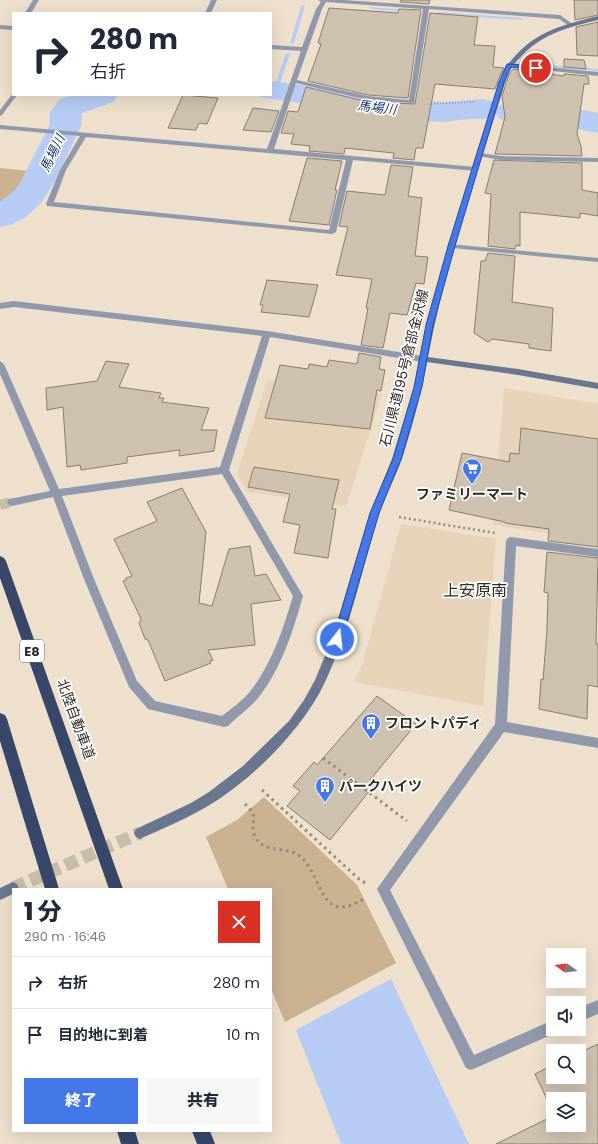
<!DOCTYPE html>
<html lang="ja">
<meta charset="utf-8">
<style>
body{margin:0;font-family:Poppins,"Noto Sans JP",sans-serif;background:#f6f6f7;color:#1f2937;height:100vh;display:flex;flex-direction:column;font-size:15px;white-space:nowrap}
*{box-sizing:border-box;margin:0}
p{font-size:13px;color:#747a83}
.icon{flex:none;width:22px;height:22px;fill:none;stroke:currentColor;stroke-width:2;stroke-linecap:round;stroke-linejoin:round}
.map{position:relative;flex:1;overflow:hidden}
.sheet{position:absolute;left:12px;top:888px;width:260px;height:244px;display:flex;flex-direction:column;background:#fff;border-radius:0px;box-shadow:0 4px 16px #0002}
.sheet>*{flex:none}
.hud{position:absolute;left:12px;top:12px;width:260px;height:84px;border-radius:0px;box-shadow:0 4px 16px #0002;background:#fff;color:#1f2937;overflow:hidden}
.needle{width:26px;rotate:285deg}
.buttons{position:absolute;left:546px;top:948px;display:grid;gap:8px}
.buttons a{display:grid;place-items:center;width:40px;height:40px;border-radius:0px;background:#fff;box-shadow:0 4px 16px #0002;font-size:20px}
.pin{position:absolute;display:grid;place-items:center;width:34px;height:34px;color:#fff;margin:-17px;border:2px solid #fff;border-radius:50%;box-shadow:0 1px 4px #0007}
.me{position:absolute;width:44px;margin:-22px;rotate:16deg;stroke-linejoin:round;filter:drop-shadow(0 0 3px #0008)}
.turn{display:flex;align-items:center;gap:14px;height:84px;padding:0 12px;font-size:18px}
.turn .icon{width:52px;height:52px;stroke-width:2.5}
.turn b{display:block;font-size:28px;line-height:34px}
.round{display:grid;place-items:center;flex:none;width:42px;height:42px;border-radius:0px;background:#f6f6f7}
.overview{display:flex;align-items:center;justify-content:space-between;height:68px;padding:0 12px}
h1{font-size:24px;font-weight:800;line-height:30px}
.action{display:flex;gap:8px;margin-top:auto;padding:8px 12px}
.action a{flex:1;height:46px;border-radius:0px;background:#4478e9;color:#fff;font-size:16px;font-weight:800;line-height:46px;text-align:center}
.action a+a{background:#f6f6f7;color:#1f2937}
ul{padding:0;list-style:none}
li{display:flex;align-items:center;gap:12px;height:52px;padding:0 12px;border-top:1px solid #e0e1e3}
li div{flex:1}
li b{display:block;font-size:15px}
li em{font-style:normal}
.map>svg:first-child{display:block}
.built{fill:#e6d3ba}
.green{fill:#cab190}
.water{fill:#b6ccf5}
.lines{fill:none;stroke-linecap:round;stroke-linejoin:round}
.stream{fill:#b6ccf5;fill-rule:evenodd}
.river{fill:#b6ccf5;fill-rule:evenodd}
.building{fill:#cfc1af;stroke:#8a7d6c}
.street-tunnel{stroke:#c8bcab;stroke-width:10;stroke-dasharray:10 5;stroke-linecap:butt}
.secondary-tunnel{stroke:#c8bcab;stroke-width:13;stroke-dasharray:13 6;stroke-linecap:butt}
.path-far2{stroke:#948a7d;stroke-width:1.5;stroke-dasharray:1 2;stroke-linecap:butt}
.path-far1{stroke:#948a7d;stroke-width:2.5;stroke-dasharray:2 3;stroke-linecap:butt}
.path{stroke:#948a7d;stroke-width:3;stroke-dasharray:2.5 4;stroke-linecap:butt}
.street{fill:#9099ab;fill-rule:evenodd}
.secondary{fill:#69768f;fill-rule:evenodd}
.highway{fill:#36476a;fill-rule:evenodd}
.route{fill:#4478e9;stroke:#2c4e97}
.labels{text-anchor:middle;stroke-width:3.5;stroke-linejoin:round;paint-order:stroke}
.far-water-label{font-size:13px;font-style:italic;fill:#172e5f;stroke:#fff}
.shield{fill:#fff;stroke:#6f6b66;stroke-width:1}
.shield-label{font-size:13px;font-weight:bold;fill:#312b24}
.street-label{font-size:14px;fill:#312b24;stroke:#fff}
.poi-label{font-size:14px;font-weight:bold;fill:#312b24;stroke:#fff;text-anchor:start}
.quarter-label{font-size:16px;fill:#312b24;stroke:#fff}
</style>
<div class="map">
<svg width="598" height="1144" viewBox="0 0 598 1144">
<rect width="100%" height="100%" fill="#eee0cd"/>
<path class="built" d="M267,380L382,394L346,506L248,492L237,474Z
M504,388L598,404V541L493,525Z
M401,524L496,539L483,706L354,682L363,662Z"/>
<path class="green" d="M0,168L30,171C24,187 14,194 0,204Z
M264,797L357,885L396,963L285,1022L271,989V889H228L206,837L237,820Z"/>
<path class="water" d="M391,979L469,1144H341L296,1030Z"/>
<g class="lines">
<path class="stream" d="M303,5L305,6L294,43L290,44L301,6Z
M370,7L408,10L410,11L408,12L372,9L370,8Z
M438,12L521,18L523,19L521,20L440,14H438Z
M286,53L290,54L277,91L273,92V91Z
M526,63L598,69V71L528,65H526Z"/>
<path class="river" d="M271,81L322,88L356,97L385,99L444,102L484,99L495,102L499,107L500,105C530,98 568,107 598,113V133L558,125L511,122L500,119L496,114L495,116L484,119H468L444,122L385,119L355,115L320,106L260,97L259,95H271Z
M72,95H118L113,102L82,113L81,126L55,181L41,203L26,217L13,224L0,227V202L16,189L21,181L49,126L50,112L60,99Z"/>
</g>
<path class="building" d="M401,0H430L429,4L400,2Z
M574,0H598V15L575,20Z
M329,8L398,13L399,9L421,10L408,98L368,95L308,81L321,44L318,43Z
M430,13L478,17L474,45L495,46L493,67L504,68L501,73L495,89L435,84L423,148H416L414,160L393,158L394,153L345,148L344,154L309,151L310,146L291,144L294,134L281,133L288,111L298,112L306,87L368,102L415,104Z
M598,22V56L577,55L576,27Z
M564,59L584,60L586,69L564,67Z
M513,69L564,76V74L588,76L589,84H584L577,134L581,146L582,156L495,154L505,117L502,96L509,74Z
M183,95L218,98L207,124L199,123L196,130L168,128Z
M253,108L279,111L271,132L243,130Z
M307,158L342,161L335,190H337L329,225L289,221Z
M494,160L582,163V190L598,193V216L580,213V218L520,212V246L516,245L515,249L488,246L491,194L485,193Z
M391,165L413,167L408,196L422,198L415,256L428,257L424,284L416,283L407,315L390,313L383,348L361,345L368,308H366L372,279L336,275L348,227L339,226L347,191L385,195Z
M488,253L515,256L512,302L553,308L551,351L529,348V344L492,339L488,342L474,333L481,261H485Z
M267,280L318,285L309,317L261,312L263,305H260Z
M359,353L381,357L379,369L385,370L381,391L377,390L370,429L265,418L280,365L308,369L309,364L327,367L329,360L357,364Z
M106,361L129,364L119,387L161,393L159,398H164L162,402L209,408L201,430H217L214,451L179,456L180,450L127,457V463L81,470L80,465L67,467L63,407L47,410L46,388L97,381Z
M521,428L598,439V547L548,541L549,529L505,523V522L449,510L462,453L509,462L510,453L519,454Z
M254,467L339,480L332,509H336L328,558L294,553L300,525L283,522L290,494L248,487Z
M182,488L206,532L199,603L212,606L229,549L250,546L255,576L266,574L281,600L251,604L255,645L208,650L213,660L210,661L211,663L165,681L148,640L145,639L139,623L141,619L123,581L126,580V578L132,576L114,539L157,521L147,502Z
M547,552L598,558L596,644H598V687L588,685L587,719L539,709L541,679L543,680L547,629L548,593L544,592Z
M377,696L416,724L370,780L375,784L330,840L287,806L300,791L293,786L314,762L317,765Z
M598,1044V1144H496L553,1116V1125H579V1099H553V1112L535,1074L553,1065V1077H579V1053Z"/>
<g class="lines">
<path class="street-tunnel" d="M0,505L12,502"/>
<path class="secondary-tunnel" d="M13,888L140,833"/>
<path class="path-far2" d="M428,104L475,102"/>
<path class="path-far1" d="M399,517L495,533"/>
<path class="path" d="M323,758L407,821
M262,790L361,881L366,883
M245,804L253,813C255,820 251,828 254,834C261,855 288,845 301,857C324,878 319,927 365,898"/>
<path class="street" d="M33,0H39L31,13H25Z
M211,0H217L211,13H205Z
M318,0H344L560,15L574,25L569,26L559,19L429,9L414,103L368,100L296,83L274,149L476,167L479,169L476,171L353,160L336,232L332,234L47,206L46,204L60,170L80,136L0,129V125L267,149L301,51L271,49V45L302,47L316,9L321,2ZM326,2L423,9L409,100L368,96L297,80L322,9ZM86,137L346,160L329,230L54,202L66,170Z
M0,25L13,26V30L0,29Z
M509,63L598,72V76L507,66V64Z
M13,93V95H17L2,115L0,116V110Z
M480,153L501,156L598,158V162L501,160L478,156L477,155Z
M449,244L598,258V262L452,248H449Z
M14,301L267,331L423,356L427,359L423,362L270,337L229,470L303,596C293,631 282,667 259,697C251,707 238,716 228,726L224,727L148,709L129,687L84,579L53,497L12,506L9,505L7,502L9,499L50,491L0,374V361L4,364L59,489L220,467L262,336L14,307L0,309V303ZM222,474L293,596C283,629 273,661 252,689C244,700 232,708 222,716L155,701L137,681L94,579L62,496Z
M511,537L598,549V557L516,546L507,722L598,738V748L504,732L390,890L474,1055L553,1020V1029H559L558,1032L471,1070L466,1068L377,889L495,724L506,541L508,538Z
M598,1000V1014L579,1022V1008Z"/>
<path class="secondary" d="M598,16V20C559,29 531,38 508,73C480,167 446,261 428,357L518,369L598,383V389L518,375L427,362C421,395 412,427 402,459C395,478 385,496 379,515C361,571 350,631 324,684C301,732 246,786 199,811C181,821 162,829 144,837L140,839L136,837L134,833L136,829L191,803L209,792L243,766L289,721L304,700L315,680L332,639L370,513L392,459L414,387L426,325L448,246L502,73C528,34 554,27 598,16Z
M13,882L17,884L19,889H13V894L0,900V888Z"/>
<path class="highway" d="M0,556L4,558L6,561L123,889H109L0,578Z
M0,713L5,715L7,719L59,889H45L0,741Z
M117,1131H135L139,1144H121Z
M192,1131H210L215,1144H197Z"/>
</g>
<path class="route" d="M507,64L536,66L539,68L536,70L511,67L504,82L455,246L433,325L422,387L401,459L379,513L342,639L341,642L337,643L334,642L333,639L370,513L393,459L414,387L426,325L448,246L499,82Z"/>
<defs>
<g id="supermarket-pin" transform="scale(1)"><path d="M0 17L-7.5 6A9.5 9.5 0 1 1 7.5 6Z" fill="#4478e9" stroke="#fff"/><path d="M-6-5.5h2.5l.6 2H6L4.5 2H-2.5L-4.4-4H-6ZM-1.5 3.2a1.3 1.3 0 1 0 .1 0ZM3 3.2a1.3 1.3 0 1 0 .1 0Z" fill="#fff"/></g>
<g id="building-pin" transform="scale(1)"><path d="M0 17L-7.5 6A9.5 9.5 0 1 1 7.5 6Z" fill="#4478e9" stroke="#fff"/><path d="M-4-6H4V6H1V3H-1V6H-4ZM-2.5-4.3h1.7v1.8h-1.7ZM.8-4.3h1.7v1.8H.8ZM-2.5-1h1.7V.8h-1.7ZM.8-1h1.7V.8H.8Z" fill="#fff"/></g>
</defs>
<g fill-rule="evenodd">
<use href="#supermarket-pin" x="472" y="468"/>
<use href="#building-pin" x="371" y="723"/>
<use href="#building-pin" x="325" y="786"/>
</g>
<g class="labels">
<g class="far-water-label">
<text transform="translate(377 107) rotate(7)" y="5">馬場川</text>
<text transform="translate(52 153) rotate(-64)" y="5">馬場川</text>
</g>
<rect class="shield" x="20" y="640" width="24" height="22" rx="3"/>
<g class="shield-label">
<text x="32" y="656">E8</text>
</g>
<g class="street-label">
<text transform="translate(404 368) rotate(-76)" y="5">石川県道195号倉部金沢線</text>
<text transform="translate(76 719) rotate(70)" y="5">北陸自動車道</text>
</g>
<g class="poi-label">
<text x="472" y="499" text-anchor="middle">ファミリーマート</text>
<text x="385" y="728">フロントパディ</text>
<text x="339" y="791">パークハイツ</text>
</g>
<g class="quarter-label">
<text x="475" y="596">上安原南</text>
</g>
</g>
</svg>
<div class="buttons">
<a><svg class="needle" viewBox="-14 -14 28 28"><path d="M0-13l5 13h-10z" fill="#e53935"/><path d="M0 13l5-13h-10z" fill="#747a83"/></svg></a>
<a><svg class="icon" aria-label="sound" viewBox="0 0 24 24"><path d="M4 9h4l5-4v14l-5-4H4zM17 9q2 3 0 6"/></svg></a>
<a><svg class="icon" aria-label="search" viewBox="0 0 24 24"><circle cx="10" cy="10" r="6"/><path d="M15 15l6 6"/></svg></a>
<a><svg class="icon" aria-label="layers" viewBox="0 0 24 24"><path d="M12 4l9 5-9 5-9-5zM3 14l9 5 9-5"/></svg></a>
</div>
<div class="pin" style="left:536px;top:68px;background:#d93025"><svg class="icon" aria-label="arrive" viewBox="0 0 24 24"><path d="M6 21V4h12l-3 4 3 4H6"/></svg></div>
<svg class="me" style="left:337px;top:639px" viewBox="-20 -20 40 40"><circle r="17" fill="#4478e9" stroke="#fff" stroke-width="3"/><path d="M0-11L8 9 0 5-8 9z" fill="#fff"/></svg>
<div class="hud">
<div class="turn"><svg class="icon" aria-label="right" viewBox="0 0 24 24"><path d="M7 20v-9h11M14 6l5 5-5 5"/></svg><div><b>280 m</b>右折</div></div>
</div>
<section class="sheet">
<div class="overview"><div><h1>1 分</h1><p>290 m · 16:46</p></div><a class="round" style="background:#d93025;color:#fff"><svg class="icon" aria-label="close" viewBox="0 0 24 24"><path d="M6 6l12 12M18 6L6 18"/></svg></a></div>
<ul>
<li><svg class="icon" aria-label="right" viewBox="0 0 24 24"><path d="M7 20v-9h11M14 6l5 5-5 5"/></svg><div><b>右折</b></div><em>280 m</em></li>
<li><svg class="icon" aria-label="arrive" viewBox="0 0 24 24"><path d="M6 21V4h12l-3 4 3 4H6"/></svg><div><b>目的地に到着</b></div><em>10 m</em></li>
</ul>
<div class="action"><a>終了</a><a>共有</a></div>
</section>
</div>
